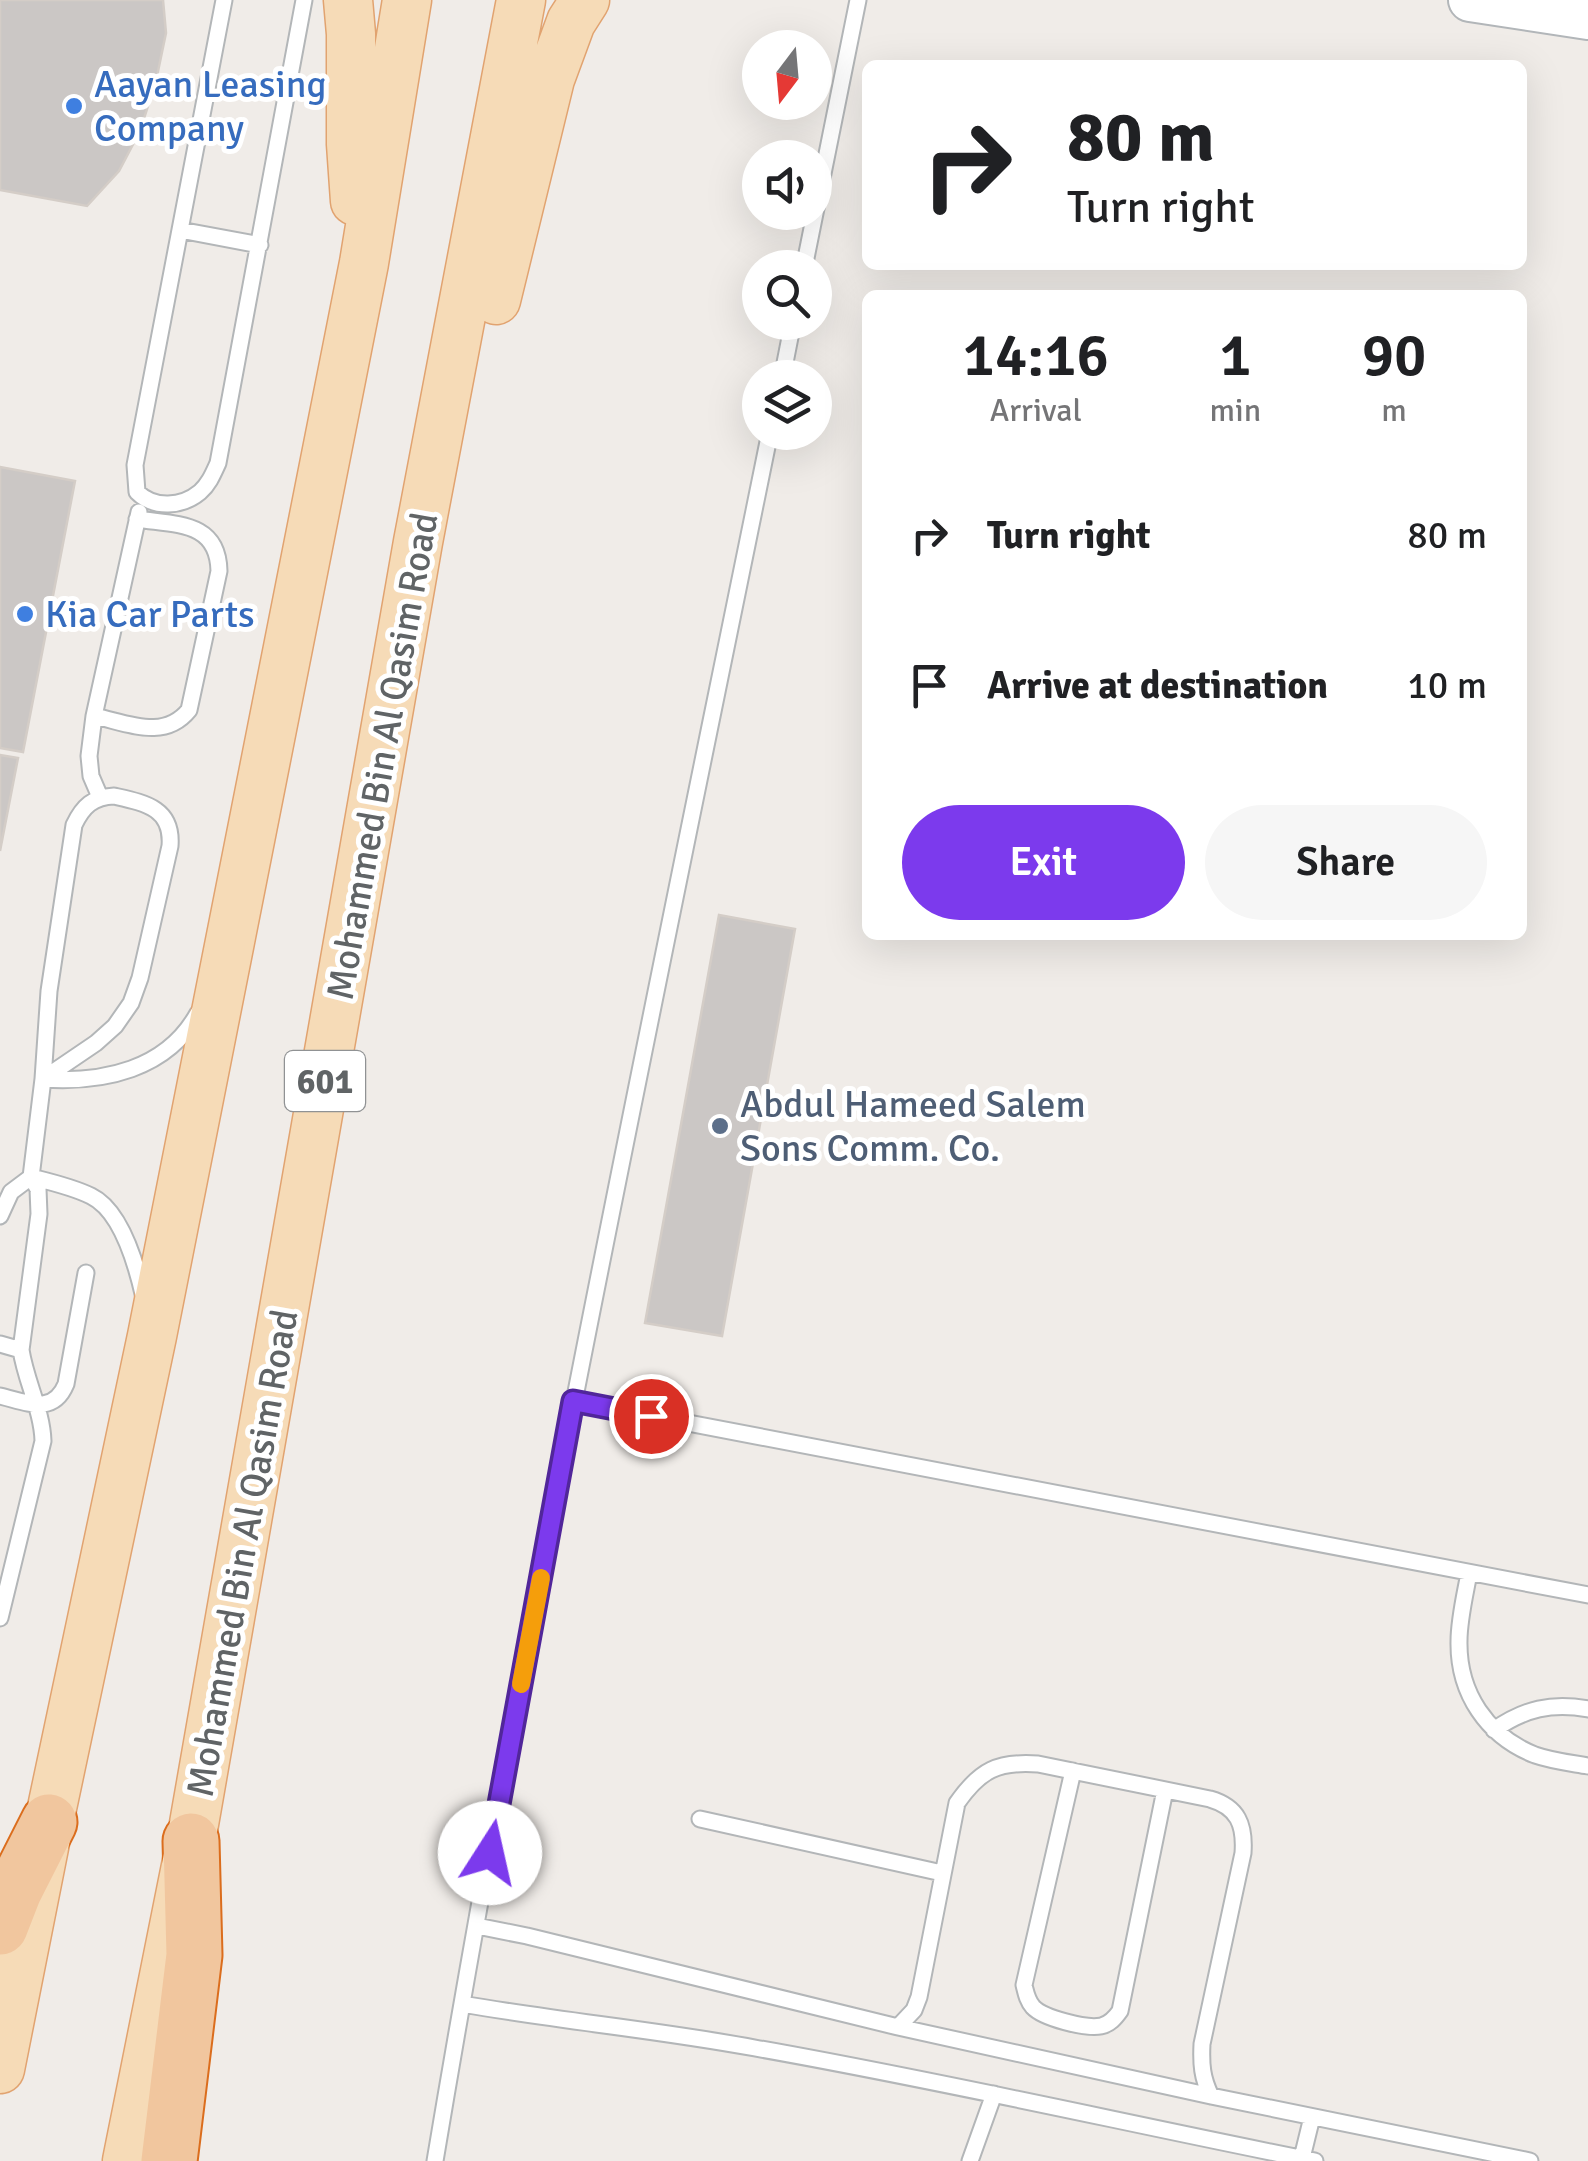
<!DOCTYPE html>
<style>
body{margin:0;font-family:Signika,sans-serif;background:#f6f6f6;color:#202124;height:100vh;display:flex;flex-direction:column;font-size:38px;white-space:nowrap}
*{box-sizing:border-box;margin:0}
p{font-size:32px;color:#757577}
.icon{flex:none;width:55px;height:55px;fill:none;stroke:currentColor;stroke-width:2;stroke-linecap:round;stroke-linejoin:round}
.map{position:relative;flex:1;overflow:hidden}
.side{position:absolute;left:862px;top:290px;width:665px;height:650px;display:flex;flex-direction:column;background:#fff;border-radius:15px;box-shadow:0 10px 40px #0002}
.side>*{flex:none}
.hud{position:absolute;left:862px;top:60px;width:665px;height:210px;border-radius:15px;box-shadow:0 10px 40px #0002;background:#fff;color:#202124;overflow:hidden}
.needle{width:65px;rotate:196deg}
.controls{position:absolute;left:742px;top:30px;display:grid;gap:20px}
.controls a{display:grid;place-items:center;width:90px;height:90px;border-radius:50%;background:#fff;box-shadow:0 10px 40px #0002;font-size:50px}
.pin{position:absolute;display:grid;place-items:center;width:85px;height:85px;color:#fff;margin:-42px;border:5px solid #fff;border-radius:50%;box-shadow:0 2px 10px #0007}
.me{position:absolute;width:110px;margin:-55px;rotate:10deg;stroke-linejoin:round;filter:drop-shadow(0 0 8px #0008)}
.turn{display:flex;align-items:center;gap:35px;height:210px;padding:0 40px;font-size:45px}
.turn .icon{width:130px;height:130px;stroke-width:2.5}
.turn b{display:block;font-size:70px;line-height:85px}
.eta{display:flex;justify-content:space-evenly;align-items:center;height:170px;text-align:center}
.eta b{font-size:60px;font-weight:600;line-height:70px}
.cta{display:flex;gap:20px;margin-top:auto;padding:20px 40px}
.cta a{flex:1;height:115px;border-radius:60px;background:#7c3aed;color:#fff;font-size:40px;font-weight:600;line-height:115px;text-align:center}
.cta a+a{background:#f6f6f6;color:#202124}
ul{padding:0;list-style:none}
li{display:flex;align-items:center;gap:30px;height:150px;padding:0 40px}
li div{flex:1}
li b{display:block;font-size:38px}
li em{font-style:normal}
.map>svg:first-child{display:block}
.building{fill:#cbc7c5;stroke:#d4cdc7;stroke-width:2.5}
.lines{fill:none;stroke-linecap:round;stroke-linejoin:round}
.lane-casing{stroke:#b3b6b8;stroke-width:19}
.secondary-casing{stroke:#b2b6b9;stroke-width:46}
.primary-casing{stroke:#e1a370;stroke-width:51}
.highway-casing{stroke:#db6d1d;stroke-width:59}
.lane{stroke:#fff;stroke-width:15}
.secondary{stroke:#fff;stroke-width:42}
.primary{stroke:#f6dbb7;stroke-width:48}
.highway{stroke:#f1c69e;stroke-width:55}
.route-casing{stroke:#51269a;stroke-width:25}
.route{stroke:#7c3aed;stroke-width:18}
.slow{stroke:#f59e0b;stroke-width:18}
.shop-dot{fill:#3f7fe0;stroke:#fff;stroke-width:4}
.service-dot{fill:#5c6f8a;stroke:#fff;stroke-width:4}
.labels{text-anchor:middle;stroke-width:10;stroke-linejoin:round;paint-order:stroke}
.shield{fill:#fff;stroke:#909294;stroke-width:2.5}
.shield-label{font-size:35px;font-weight:bold;fill:#606466}
.shop-label{font-size:38px;fill:#366cbe;stroke:#fff;text-anchor:start}
.street-label{font-size:38px;fill:#606466;stroke:#fff}
.service-label{font-size:38px;fill:#4e5e75;stroke:#fff;text-anchor:start}
</style>
<div class="map">
<svg width="1588" height="2161" viewBox="0 0 1588 2161">
<rect width="100%" height="100%" fill="#f0ece8"/>
<path class="building" d="M0,0H163L166,33L156,81L140,131L119,171L87,206L0,190Z
M0,467L75,481L23,752L0,748Z
M0,755L18,758L0,851Z
M719,915L795,929L722,1336L645,1323Z"/>
<g class="lines">
<g class="lane-casing">
<path id="lane" d="M224,0L135,465L137,492C154,509 182,507 200,492C209,484 213,474 218,463L304,0
M180,230L260,245
M804,268L858,0
M782,378L793,322
M94,716C128,723 164,741 189,710L219,571C218,521 176,525 137,519
M114,796C145,803 173,808 170,846L140,978L131,1003L115,1026L96,1043L43,1079L49,991L74,825C83,806 93,797 114,796Z
M100,797L91,776L89,756L94,716L139,512
M31,1177C51,1182 73,1187 91,1196C122,1211 137,1267 144,1298
M0,1216L11,1192L31,1177
M0,1344L21,1350
M0,1396C26,1402 53,1416 66,1384L86,1273
M573,1401L1588,1595
M1469,1573C1465,1595 1459,1619 1459,1641C1458,1693 1487,1736 1535,1755C1552,1761 1571,1763 1588,1766
M0,1618L43,1441C42,1410 26,1382 21,1350L39,1214L38,1189L31,1177L43,1079C103,1083 167,1070 198,1013
M1494,1730C1524,1709 1552,1702 1588,1709
M1073,1771L1024,1985C1026,1993 1027,2000 1033,2007C1043,2018 1086,2029 1101,2026C1110,2024 1115,2018 1120,2011L1165,1790
M700,1819L942,1873
M477,1926L527,1936L898,2027L1211,2096L1530,2161
M462,2004C559,2021 658,2030 755,2048C943,2081 1129,2124 1315,2161
M898,2027L914,2010L919,1997L957,1803C980,1770 998,1761 1038,1764L1210,1799C1238,1807 1245,1825 1243,1853L1202,2044C1201,2064 1202,2078 1211,2096
M1302,2158L1312,2117
M435,2161C532,1582 653,1008 770,432
M970,2161L994,2094"/>
</g>
<g class="secondary-casing">
<path id="secondary" d="M1470,0L1588,18"/>
</g>
<g class="primary-casing">
<path id="primary" d="M348,0L351,34V144L355,201
M496,300L550,79L571,22L585,0
M0,2069L49,1822L152,1336L364,263L407,0
M127,2161L191,1841L418,542L521,0"/>
</g>
<g class="highway-casing">
<path id="highway" d="M0,1927L14,1891L49,1822
M169,2161L194,1955L191,1841"/>
</g>
<use href="#lane" class="lane"/>
<use href="#secondary" class="secondary"/>
<use href="#primary" class="primary"/>
<use href="#highway" class="highway"/>
</g>
<g class="lines">
<g class="route-casing">
<path id="route" d="M490,1853L573,1401L651,1416"/>
</g>
<use href="#route" class="route"/>
<path class="slow" d="M521,1684L541,1578"/>
</g>
<g class="shop-dot">
<circle cx="74" cy="106" r="10"/>
<circle cx="25" cy="614" r="10"/>
</g>
<circle class="service-dot" cx="720" cy="1126" r="10"/>
<g class="labels">
<rect class="shield" x="285" y="1051" width="80" height="60" rx="8"/>
<g class="shield-label">
<text x="325" y="1093">601</text>
</g>
<g class="shop-label">
<text x="94" y="97">Aayan Leasing<tspan x="94" dy="44">Company</tspan></text>
<text x="45" y="627">Kia Car Parts</text>
</g>
<g class="street-label">
<text transform="translate(382 756) rotate(-80)" y="13">Mohammed Bin Al Qasim Road</text>
<text transform="translate(242 1553) rotate(-80)" y="13">Mohammed Bin Al Qasim Road</text>
</g>
<g class="service-label">
<text x="740" y="1117">Abdul Hameed Salem<tspan x="740" dy="44">Sons Comm. Co.</tspan></text>
</g>
</g>
</svg>
<div class="controls">
<a><svg class="needle" viewBox="-14 -14 28 28"><path d="M0-13l5 13h-10z" fill="#e53935"/><path d="M0 13l5-13h-10z" fill="#757577"/></svg></a>
<a><svg class="icon" aria-label="sound" viewBox="0 0 24 24"><path d="M4 9h4l5-4v14l-5-4H4zM17 9q2 3 0 6"/></svg></a>
<a><svg class="icon" aria-label="search" viewBox="0 0 24 24"><circle cx="10" cy="10" r="6"/><path d="M15 15l6 6"/></svg></a>
<a><svg class="icon" aria-label="layers" viewBox="0 0 24 24"><path d="M12 4l9 5-9 5-9-5zM3 14l9 5 9-5"/></svg></a>
</div>
<div class="pin" style="left:651px;top:1416px;background:#d93025"><svg class="icon" aria-label="arrive" viewBox="0 0 24 24"><path d="M6 21V4h12l-3 4 3 4H6"/></svg></div>
<svg class="me" style="left:490px;top:1853px" viewBox="-20 -20 40 40"><circle r="19" fill="#fff"/><path d="M0-13L10 11 0 6-10 11z" fill="#7c3aed"/></svg>
<div class="hud">
<div class="turn"><svg class="icon" aria-label="right" viewBox="0 0 24 24"><path d="M7 20v-9h11M14 6l5 5-5 5"/></svg><div><b>80 m</b>Turn right</div></div>
</div>
<section class="side">
<div class="eta">
<div><b>14:16</b><p>Arrival</p></div>
<div><b>1</b><p>min</p></div>
<div><b>90</b><p>m</p></div>
</div>
<ul>
<li><svg class="icon" aria-label="right" viewBox="0 0 24 24"><path d="M7 20v-9h11M14 6l5 5-5 5"/></svg><div><b>Turn right</b></div><em>80 m</em></li>
<li><svg class="icon" aria-label="arrive" viewBox="0 0 24 24"><path d="M6 21V4h12l-3 4 3 4H6"/></svg><div><b>Arrive at destination</b></div><em>10 m</em></li>
</ul>
<div class="cta"><a>Exit</a><a>Share</a></div>
</section>
</div>
